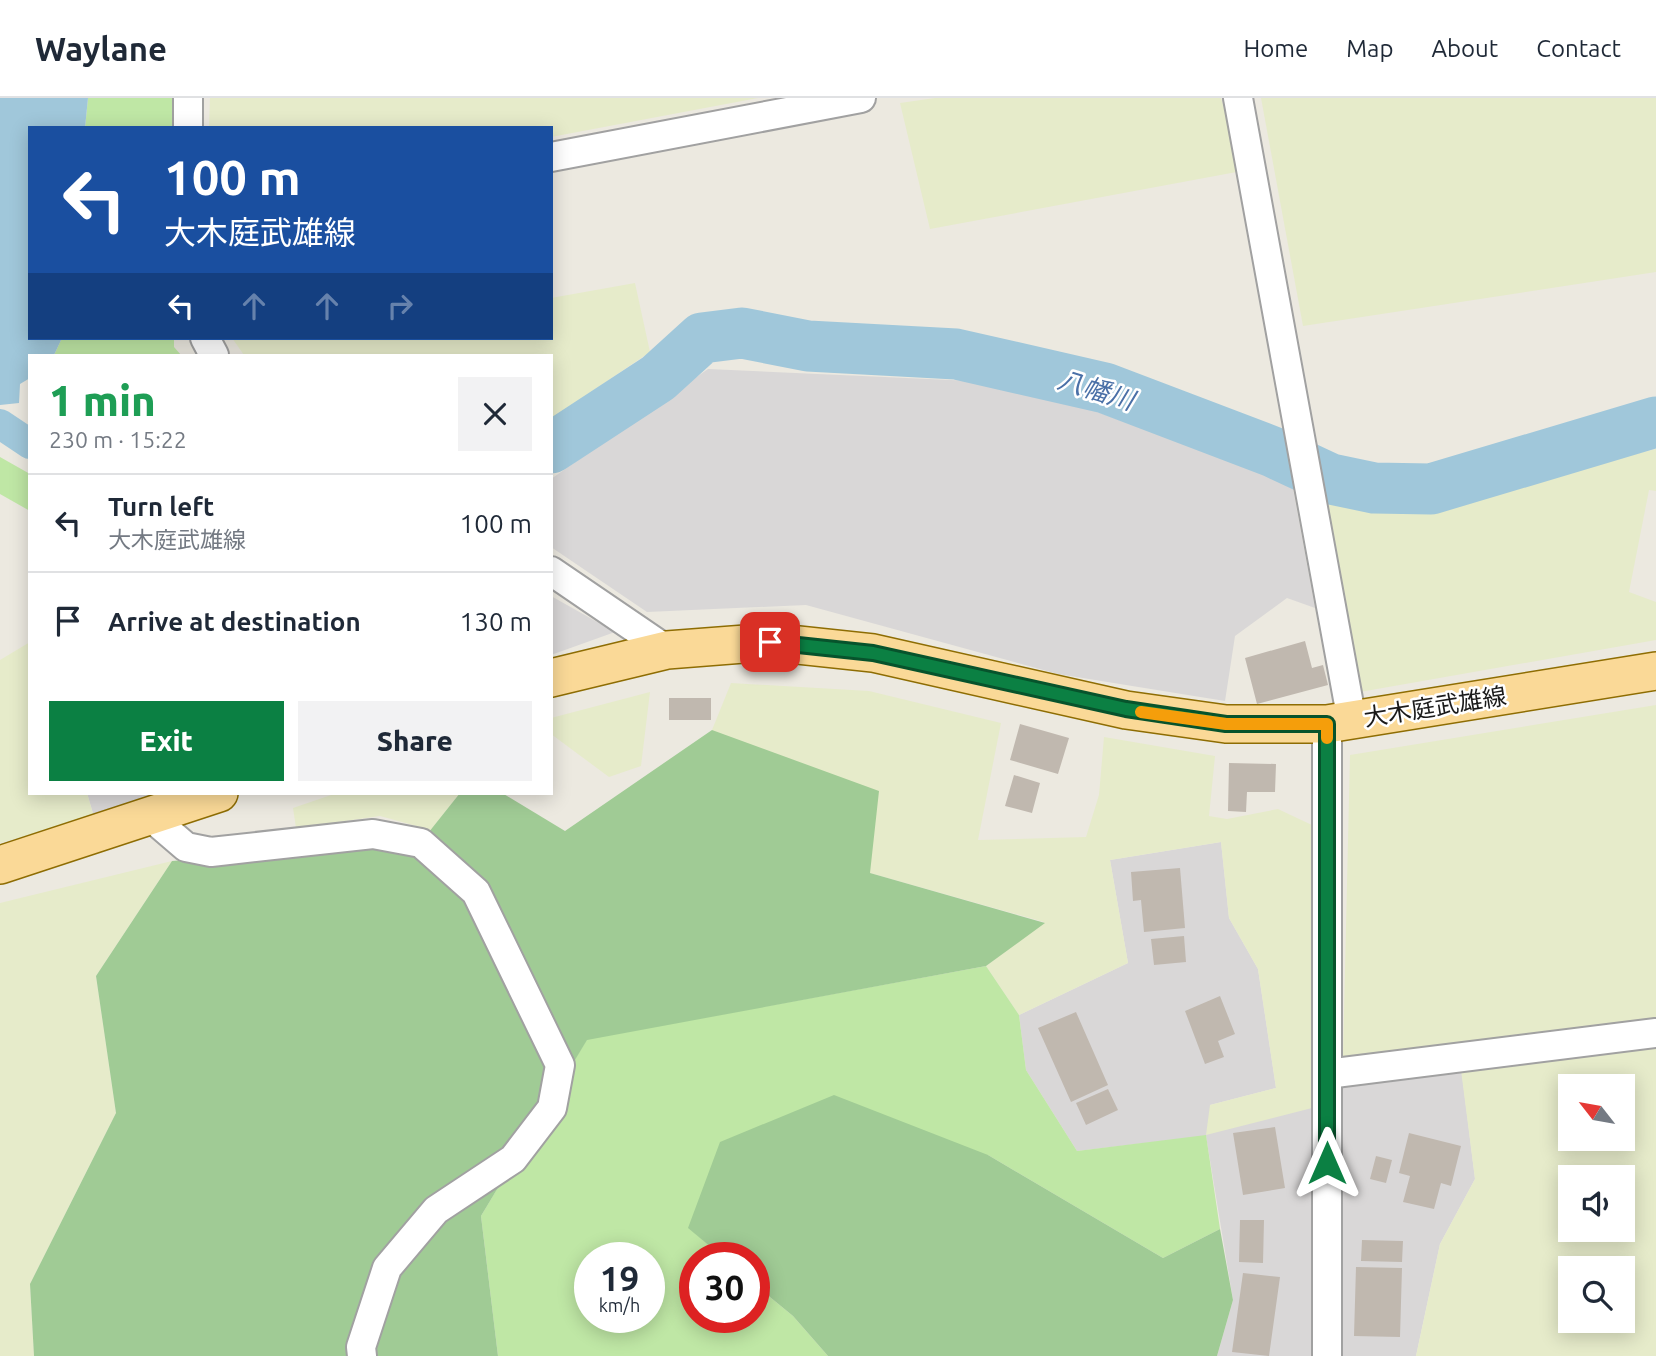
<!DOCTYPE html>
<meta charset="utf-8">
<style>
body{margin:0;font-family:Ubuntu,"Noto Sans JP",sans-serif;background:#f2f2f3;color:#1f2937;height:100vh;display:flex;flex-direction:column;font-size:26px;white-space:nowrap}
*{box-sizing:border-box;margin:0}
p{font-size:23px;color:#747a83}
.icon{flex:none;width:38px;height:38px;fill:none;stroke:currentColor;stroke-width:2;stroke-linecap:round;stroke-linejoin:round}
.map{position:relative;flex:1;overflow:hidden}
.side{position:absolute;left:28px;top:256px;width:525px;height:441px;display:flex;flex-direction:column;background:#fff;border-radius:0px;box-shadow:0 4px 18px #0003}
.side>*{flex:none}
.guide{position:absolute;left:28px;top:28px;width:525px;height:214px;border-radius:0px;box-shadow:0 4px 18px #0003;background:#1a4fa0;color:#fff;overflow:hidden}
.needle{width:46px;rotate:301deg}
.buttons{position:absolute;left:1558px;top:976px;display:grid;gap:14px}
.buttons a{display:grid;place-items:center;width:77px;height:77px;border-radius:0px;background:#fff;box-shadow:0 4px 18px #0003;font-size:35px}
.speed{position:absolute;left:574px;top:1144px;display:flex;gap:14px;font-size:35px;font-weight:700;text-align:center}
.speed>*{display:grid;place-content:center;width:91px;height:91px;border-radius:50%;background:#fff;box-shadow:0 4px 18px #0003;line-height:1}
.speed small{font-size:18px;font-weight:400}
.speed .limit{border:10px solid #d22;background:#fff;color:#111}
.pin{position:absolute;display:grid;place-items:center;width:60px;height:60px;color:#fff;margin:-30px;border-radius:14px;box-shadow:0 4px 10px #0006}
.me{position:absolute;width:77px;margin:-38px;rotate:0deg;stroke-linejoin:round;filter:drop-shadow(0 0 5px #0008)}
.turn{display:flex;align-items:center;gap:24px;height:147px;padding:0 21px;font-size:32px}
.turn .icon{width:91px;height:91px;stroke-width:2.5}
.turn b{display:block;font-size:49px;line-height:60px}
.lanes{display:flex;align-items:center;height:66px;padding:0 21px;background:#0003;justify-content:center;gap:35px;direction:ltr}
.lanes .off{opacity:.35}
.round{display:grid;place-items:center;flex:none;width:74px;height:74px;border-radius:0px;background:#f2f2f3}
.summary{display:flex;align-items:center;justify-content:space-between;height:119px;padding:0 21px}
h1{font-size:42px;font-weight:800;line-height:52px;color:#1e9e55}
.action{display:flex;gap:14px;margin-top:auto;padding:14px 21px}
.action a{flex:1;height:80px;border-radius:0px;background:#0b8043;color:#fff;font-size:28px;font-weight:800;line-height:80px;text-align:center}
.action a+a{background:#f2f2f3;color:#1f2937}
ul{padding:0;list-style:none}
li{display:flex;align-items:center;gap:21px;height:98px;padding:0 21px;border-top:2px solid #e0e1e3}
li div{flex:1}
li b{display:block;font-size:26px}
li em{font-style:normal}
header{display:flex;align-items:center;gap:42px;box-sizing:border-box;height:98px;padding:0 35px;background:#fff;border-bottom:2px solid #e0e1e3}
header strong{font-size:33px}
nav{display:flex;gap:38px;margin-inline-start:auto;font-size:24px}
.map>svg:first-child{display:block}
.residential{fill:#d9d7d7}
.farmland{fill:#e6ebca;fill-rule:evenodd}
.grass{fill:#bfe7a5;fill-rule:evenodd}
.forest{fill:#a0cb95}
.water{fill:#a0c7da}
.lines{fill:none;stroke-linecap:round;stroke-linejoin:round}
.canal{stroke:#a0c7da;stroke-width:30}
.river{stroke:#a0c7da;stroke-width:51}
.building{fill:#c0b8af}
.minor-casing{stroke:#a1a1a1;stroke-width:32}
.major-casing{stroke:#8e6d03;stroke-width:40}
.minor{stroke:#fff;stroke-width:28}
.major{stroke:#fad997;stroke-width:37}
.route-casing{stroke:#07532c;stroke-width:18}
.route{stroke:#0b8043;stroke-width:12}
.slow{stroke:#f59e0b;stroke-width:12}
.labels{text-anchor:middle;stroke-width:5;stroke-linejoin:round;paint-order:stroke}
.street-label{font-size:24px;fill:#1a1a1a;stroke:#fff}
.water-label{font-size:26px;font-style:italic;fill:#4a70a7;stroke:#fff}
</style>
<header>
<strong>Waylane</strong>
<nav><a>Home</a><a>Map</a><a>About</a><a>Contact</a></nav>
</header>
<div class="map">
<svg width="1656" height="1258" viewBox="0 0 1656 1258">
<rect width="100%" height="100%" fill="#ece9e0"/>
<path class="residential" d="M708,271L1018,285L1292,385L1315,510L1287,500L1235,538L1225,603L1058,576L806,507L647,514L551,449V381Z
M551,498L615,534L551,557Z
M87,695H163L94,719Z
M1221,744L1229,820L1258,871L1276,990L1210,1007L1312,1010V964L1458,944L1475,1081L1440,1146L1416,1258H1217L1233,1202L1206,1038L1077,1053L1026,972L1019,917L1128,865L1110,762Z"/>
<path class="farmland" d="M210,0H758L551,39V30H209Z
M935,0H1221L1242,73L930,131L900,5Z
M1261,0H1656V174L1303,228Z
M635,185L650,254L551,321V257H244L232,240H551V200Z
M1656,351V393L1649,392L1629,494L1656,504V542L1360,594L1326,402L1406,412Z
M30,544V695H87L94,719L0,745V562Z
M731,585L869,593L1001,625L978,742L1086,739L1099,697L1104,639L1215,658L1209,718L1227,721L1278,711L1314,728L1312,1010L1206,1037L1210,1007L1276,990L1258,871L1229,820L1221,744L1110,762L1128,865L1019,917L986,868L1044,824L870,775L712,632Z
M650,594L641,668L609,679L551,636V620Z
M1656,607V921L1343,959L1350,657Z
M337,695H460L431,732L380,718L296,730L293,710Z
M172,763L96,878L116,1015L30,1186L34,1258H0V805Z
M1656,947V1258H1416L1440,1146L1475,1081L1461,972ZM1570,989H1622V1041H1570ZM1570,1080H1622V1132H1570ZM1570,1171H1622V1223H1570Z"/>
<path class="grass" d="M88,0H173V30H85Z
M62,240H174V249L181,257H54Z
M0,359L30,376V413L0,396Z
M986,868L1019,917L1026,972L1077,1053L1206,1037L1220,1131L1163,1160L988,1057L689,1130L724,1160H695V1220H754V1186L793,1218L828,1258H498L481,1118L587,941ZM590,1160H649V1220H590Z"/>
<path class="forest" d="M712,632L879,693L870,775L1045,825L986,868L587,942L481,1118L498,1258H34L30,1186L116,1015L96,878L172,763L421,744L460,695H502L565,733Z
M834,997L988,1057L1163,1160L1220,1131L1233,1202L1217,1258H828L793,1218L754,1186V1160H724L688,1130L720,1044Z"/>
<path class="water" d="M0,0H88L85,30H30V240H62L54,257H30V280L20,286L19,305L0,307Z"/>
<g class="lines">
<path class="canal" d="M0,326L30,346"/>
<path class="river" d="M551,350L658,280L702,240L742,235L808,248L956,256L1105,290L1273,354L1331,381L1374,390L1431,391L1656,324"/>
</g>
<path class="building" d="M1305,543L1312,570L1323,567L1328,587L1257,606L1245,560Z
M669,600H711V622H669Z
M1020,626L1069,640L1058,676L1010,662Z
M1229,665L1276,666L1275,694H1247L1246,714L1228,713Z
M1014,677L1040,685L1032,715L1005,708Z
M1180,770L1185,830L1144,834L1141,802L1133,803L1131,774Z
M1184,838L1186,864L1154,867L1151,841Z
M1220,898L1235,936L1218,943L1224,959L1205,966L1185,913Z
M1076,914L1108,987L1071,1004L1038,930Z
M1108,991L1118,1012L1086,1027L1076,1005Z
M1275,1029L1285,1090L1243,1097L1233,1035Z
M1409,1035L1461,1048L1451,1088L1441,1085L1434,1111L1403,1104L1410,1078L1399,1075Z
M1376,1058L1392,1062L1386,1085L1370,1081Z
M1240,1122H1264L1263,1165L1239,1164Z
M1362,1142L1403,1143L1402,1164L1361,1163Z
M1356,1169L1402,1170L1400,1239L1354,1238Z
M1243,1175L1280,1179L1269,1258L1232,1254Z"/>
<g class="lines">
<g class="minor-casing">
<path id="minor" d="M188,0V30
M1238,0L1352,623
M551,59L861,0
M205,240L214,257
M551,473L667,552
M151,719L186,749L211,754L373,736L421,745L476,794L560,967L552,1010L513,1061L436,1112L387,1170L361,1249L362,1258
M1327,976L1656,935
M1327,1258V626"/>
</g>
<g class="major-casing">
<path id="major" d="M551,580L667,552L770,544L873,555L1126,612L1226,626H1327L1656,573
M0,767L219,695"/>
</g>
<use href="#minor" class="minor"/>
<use href="#major" class="major"/>
</g>
<g class="lines">
<g class="route-casing">
<path id="route" d="M770,544L873,555L1126,611L1226,626H1327V1065"/>
</g>
<use href="#route" class="route"/>
<path class="slow" d="M1141,614L1226,626H1327V640"/>
</g>
<g class="labels">
<g class="street-label">
<text transform="translate(1435 609) rotate(-9)" y="8">大木庭武雄線</text>
</g>
<g class="water-label">
<text transform="translate(1096 292) rotate(17)" y="9">八幡川</text>
</g>
</g>
</svg>
<div class="buttons">
<a><svg class="needle" viewBox="-14 -14 28 28"><path d="M0-13l5 13h-10z" fill="#e53935"/><path d="M0 13l5-13h-10z" fill="#747a83"/></svg></a>
<a><svg class="icon" aria-label="sound" viewBox="0 0 24 24"><path d="M4 9h4l5-4v14l-5-4H4zM17 9q2 3 0 6"/></svg></a>
<a><svg class="icon" aria-label="search" viewBox="0 0 24 24"><circle cx="10" cy="10" r="6"/><path d="M15 15l6 6"/></svg></a>
</div>
<div class="speed"><div>19<small>km/h</small></div><div class="limit">30</div></div>
<div class="pin" style="left:770px;top:544px;background:#d93025"><svg class="icon" aria-label="arrive" viewBox="0 0 24 24"><path d="M6 21V4h12l-3 4 3 4H6"/></svg></div>
<svg class="me" style="left:1327px;top:1065px" viewBox="-20 -20 40 40"><path d="M0-17L14 15 0 8-14 15z" fill="#0b8043" stroke="#fff" stroke-width="4"/></svg>
<div class="guide">
<div class="turn"><svg class="icon" aria-label="left" viewBox="0 0 24 24"><path d="M17 20v-9H6M10 6l-5 5 5 5"/></svg><div><b>100 m</b>大木庭武雄線</div></div>
<div class="lanes"><svg class="icon" aria-label="left" viewBox="0 0 24 24"><path d="M17 20v-9H6M10 6l-5 5 5 5"/></svg><svg class="icon off" aria-label="ahead" viewBox="0 0 24 24"><path d="M12 20V5M6 11l6-6 6 6"/></svg><svg class="icon off" aria-label="ahead" viewBox="0 0 24 24"><path d="M12 20V5M6 11l6-6 6 6"/></svg><svg class="icon off" aria-label="right" viewBox="0 0 24 24"><path d="M7 20v-9h11M14 6l5 5-5 5"/></svg></div>
</div>
<section class="side">
<div class="summary"><div><h1>1 min</h1><p>230 m · 15:22</p></div><a class="round"><svg class="icon" aria-label="close" viewBox="0 0 24 24"><path d="M6 6l12 12M18 6L6 18"/></svg></a></div>
<ul>
<li><svg class="icon" aria-label="left" viewBox="0 0 24 24"><path d="M17 20v-9H6M10 6l-5 5 5 5"/></svg><div><b>Turn left</b><p>大木庭武雄線</p></div><em>100 m</em></li>
<li><svg class="icon" aria-label="arrive" viewBox="0 0 24 24"><path d="M6 21V4h12l-3 4 3 4H6"/></svg><div><b>Arrive at destination</b></div><em>130 m</em></li>
</ul>
<div class="action"><a>Exit</a><a>Share</a></div>
</section>
</div>
